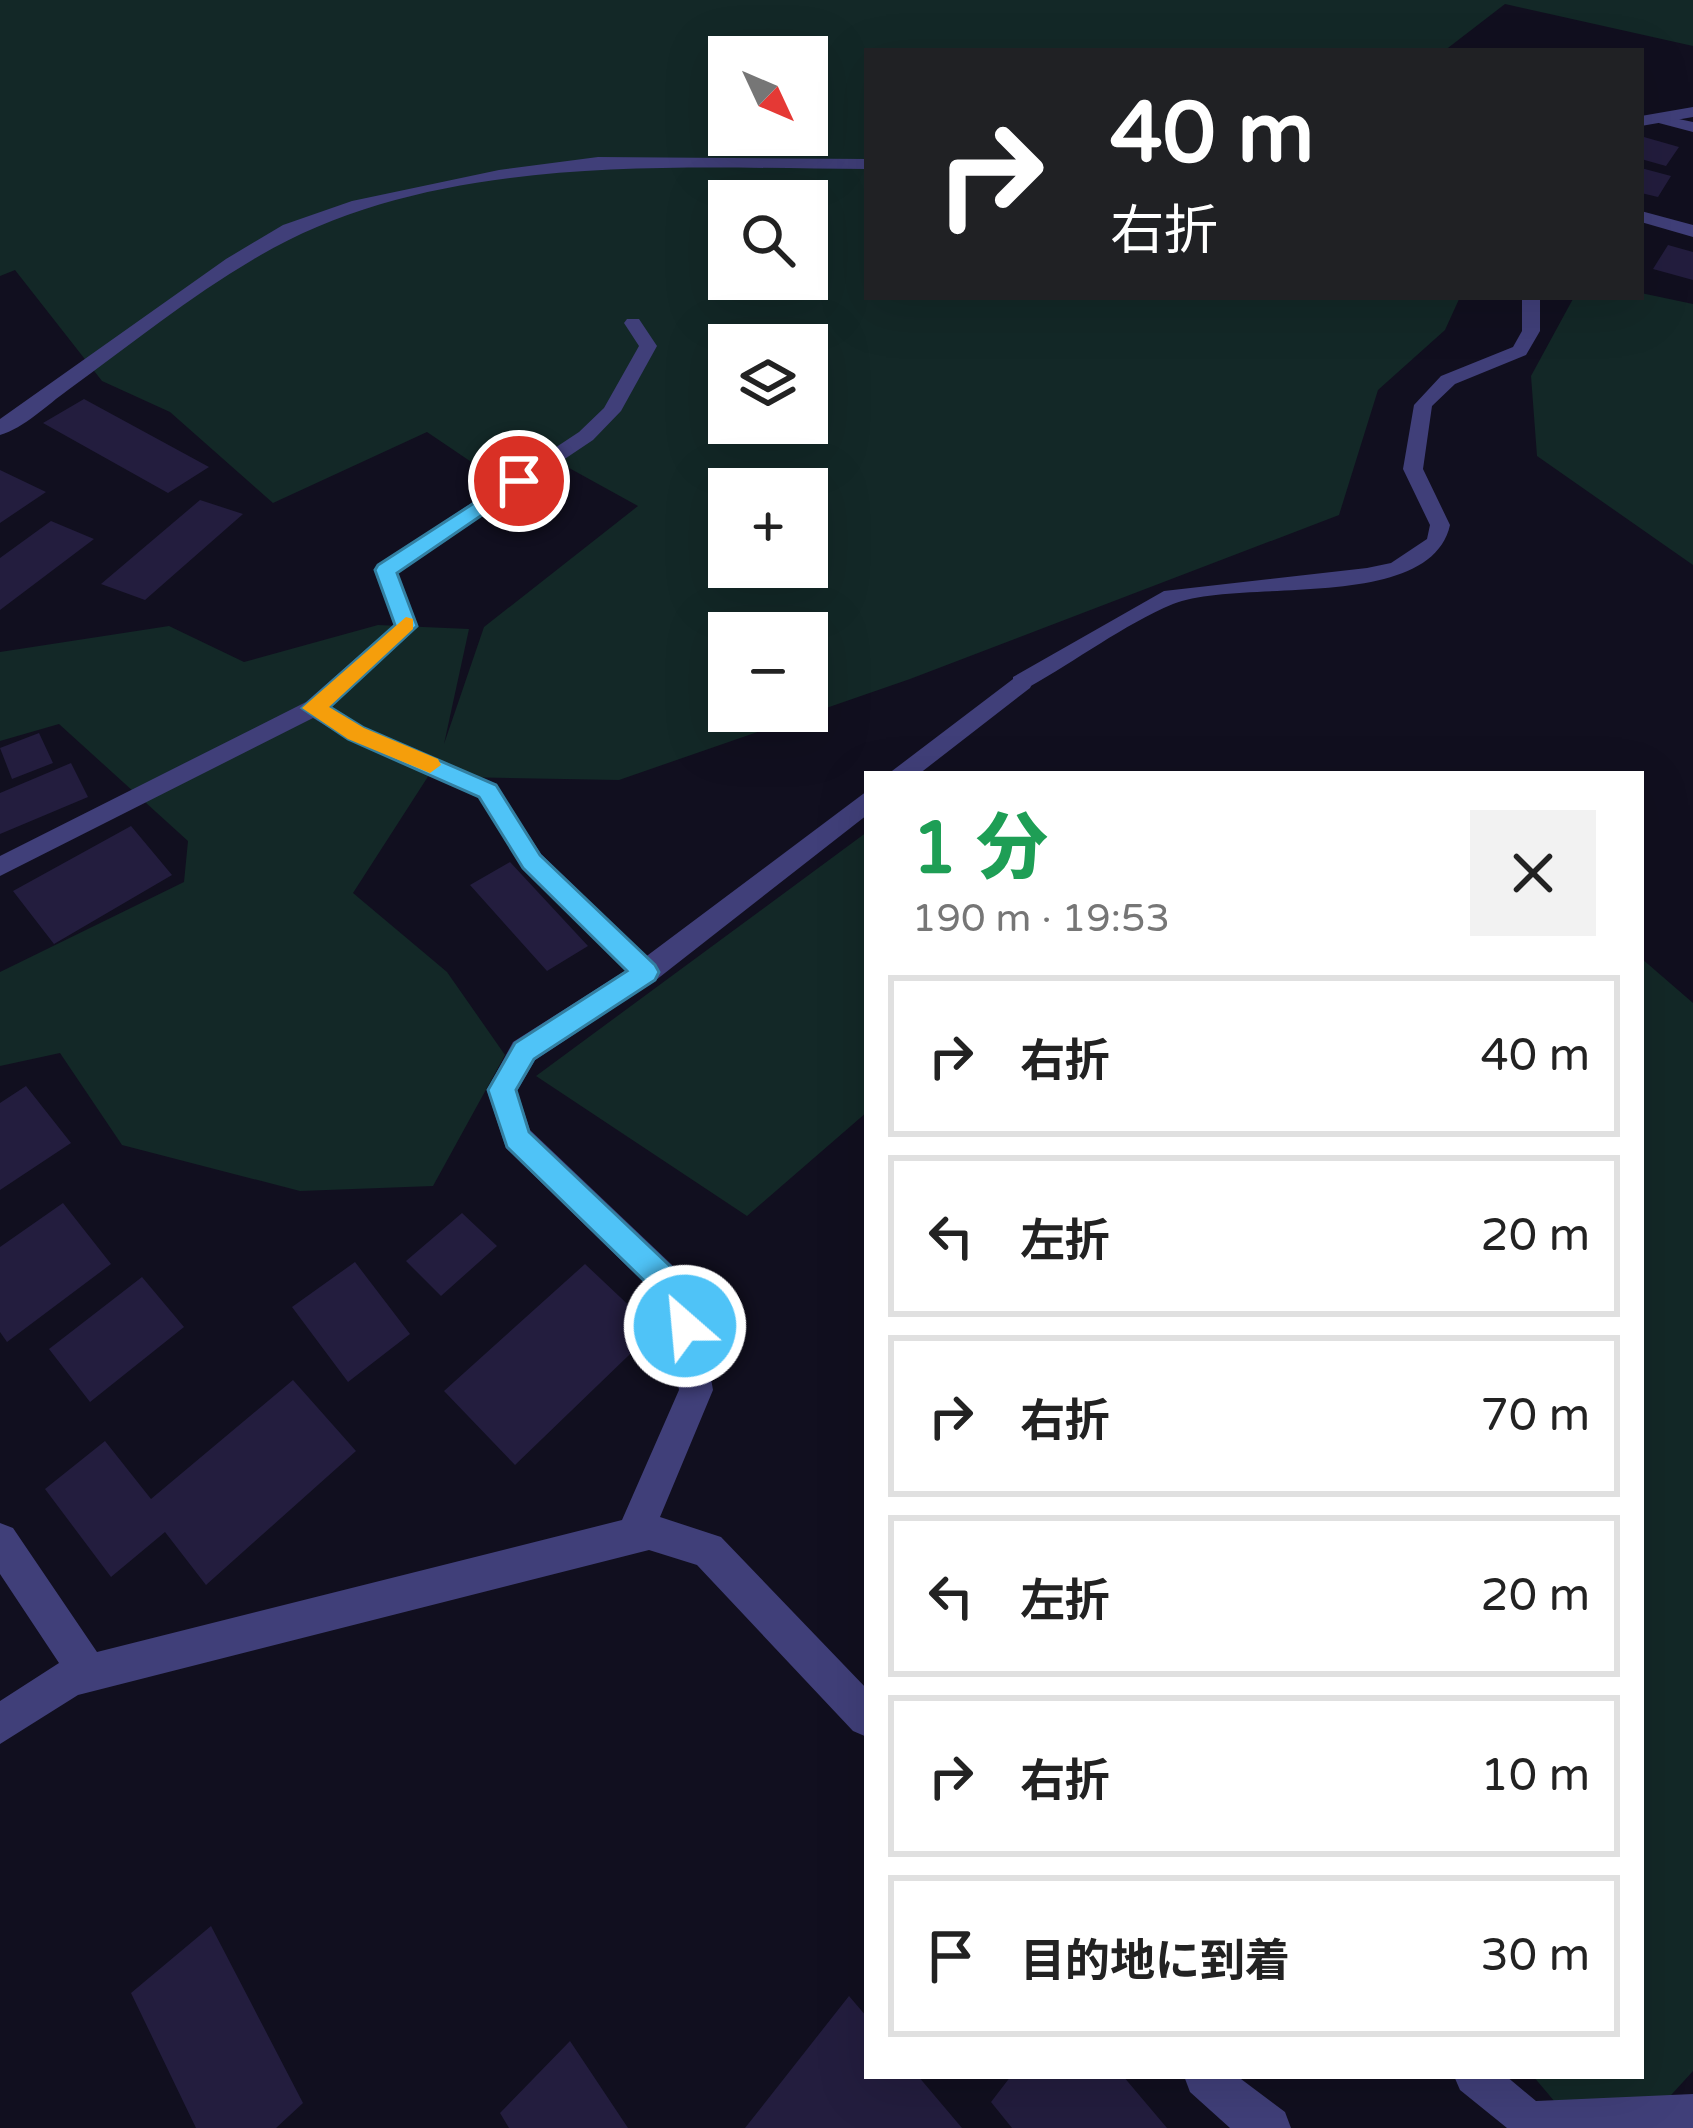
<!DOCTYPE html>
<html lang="ja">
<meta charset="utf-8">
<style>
body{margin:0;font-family:"Varela Round","Noto Sans JP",sans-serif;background:#f2f2f2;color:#222;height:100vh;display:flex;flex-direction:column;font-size:45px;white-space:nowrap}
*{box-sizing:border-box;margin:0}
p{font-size:39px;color:#767676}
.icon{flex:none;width:66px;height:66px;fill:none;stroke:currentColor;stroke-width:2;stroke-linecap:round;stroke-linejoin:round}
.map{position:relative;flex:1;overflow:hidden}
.drawer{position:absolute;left:864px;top:771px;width:780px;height:1308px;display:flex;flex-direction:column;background:#fff;border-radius:0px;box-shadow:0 12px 48px #0002}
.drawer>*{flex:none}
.banner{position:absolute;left:864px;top:48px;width:780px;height:252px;border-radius:0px;box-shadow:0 12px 48px #0002;background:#202124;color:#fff;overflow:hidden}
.needle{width:78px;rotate:134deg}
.fabs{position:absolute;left:708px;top:36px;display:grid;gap:24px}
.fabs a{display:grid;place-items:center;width:120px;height:120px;border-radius:0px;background:#fff;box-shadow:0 12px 48px #0002;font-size:60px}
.pin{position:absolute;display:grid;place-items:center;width:102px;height:102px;color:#fff;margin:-51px;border:6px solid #fff;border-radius:50%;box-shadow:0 3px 12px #0007}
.me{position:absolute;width:132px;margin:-66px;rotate:333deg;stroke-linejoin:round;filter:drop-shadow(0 0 9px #0008)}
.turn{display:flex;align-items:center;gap:42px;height:252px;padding:0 48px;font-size:54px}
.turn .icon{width:156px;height:156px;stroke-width:2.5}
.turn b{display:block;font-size:84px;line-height:102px}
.round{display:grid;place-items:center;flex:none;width:126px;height:126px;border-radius:0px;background:#f2f2f2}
.summary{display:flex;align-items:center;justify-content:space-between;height:204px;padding:0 48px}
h1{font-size:72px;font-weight:800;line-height:90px;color:#1e9e55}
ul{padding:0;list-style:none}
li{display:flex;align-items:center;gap:36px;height:162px;margin:0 24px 18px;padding:0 24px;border:6px solid #e0e0e0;border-radius:0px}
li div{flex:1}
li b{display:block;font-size:45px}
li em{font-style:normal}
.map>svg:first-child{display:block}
.green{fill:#132827;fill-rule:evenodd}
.building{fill:#231d3e}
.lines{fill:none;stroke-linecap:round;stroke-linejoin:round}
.service{fill:#403f79;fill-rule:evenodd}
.minor{fill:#403f79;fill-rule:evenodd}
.tertiary{fill:#403f79;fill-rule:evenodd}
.route{fill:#4fc3f7;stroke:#337fa1;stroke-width:3}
.slow{fill:#f59e0b}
</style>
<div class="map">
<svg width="1693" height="2128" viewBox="0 0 1693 2128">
<rect width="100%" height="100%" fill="#110f1f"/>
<path class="green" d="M0,0H1693V46L1505,4L1444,51H867V297H1460L1445,330L1378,390L1339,515L910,679L619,780L460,777L438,761L353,893L447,972L505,1055L433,1186L300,1191L122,1145L60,1053L0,1066V972L184,882L188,841L59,724L0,741V652L169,626L244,662L378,625L469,629L444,744L484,627L638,506L551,458L495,478L427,432L273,503L170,412L102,381L15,270L0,276ZM729,57H807V135H729ZM729,201H807V279H729ZM729,345H807V423H729ZM729,489H807V567H729ZM729,633H807V711H729Z
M1641,293L1693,304V565L1537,456L1531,376L1574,297H1641Z
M867,832V1112L747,1216L536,1076Z
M1641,958L1693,1003V2071L1641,2128H1577L1533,2076H1641Z"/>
<path class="building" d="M1644,137L1679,147L1666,166L1641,159Z
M1641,168L1671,176L1658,197L1641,193Z
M1668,245L1693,252V280L1653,269Z
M84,399L209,467L168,493L43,423Z
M0,470L46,492L0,523Z
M200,500L243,514L145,600L101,584Z
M51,521L94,539L0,610V558Z
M39,733L53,763L12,779L0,748Z
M71,763L88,797L0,834V793Z
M131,826L172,875L54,944L13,891Z
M510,862L588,946L547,971L470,885Z
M26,1086L71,1143L0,1190V1103Z
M63,1203L111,1264L7,1342L0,1332V1247Z
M462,1213L497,1246L441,1296L406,1261Z
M355,1262L410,1334L348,1382L292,1307Z
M585,1264L655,1330L515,1465L444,1391Z
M142,1277L184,1327L90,1402L49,1349Z
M293,1380L356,1451L206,1585L165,1532L111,1577L45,1489L105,1441L151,1499Z
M211,1926L303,2103L276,2128H196L131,1993Z
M849,1996L867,2017V2076H918L962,2128H745Z
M570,2041L628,2128H509L500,2113Z
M1011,2076H1123L1167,2128H1012L991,2102Z"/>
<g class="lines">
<path class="service" d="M1522,297H1540V331L1526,355L1455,384L1432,406L1423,469L1450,525C1430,614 1238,577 1173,604C1123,625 1076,661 1029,687H1013V677L1164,591L1367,568L1391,563L1427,539L1430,525L1403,469L1414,405L1441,376L1513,347L1522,331Z
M627,319H639L657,346L621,411L593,440L396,572L417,626L330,707L364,727L496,785L541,854L655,965L659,972L655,979H637L523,868L480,797L348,739L313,718L0,876V856L306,702L395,624L375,570L378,565L579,432L604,408L639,346L624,323Z
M1454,2076H1506L1536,2101L1693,2094V2128H1507L1460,2090Z"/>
<path class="minor" d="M1655,114L1693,122V132L1655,122Z
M1641,211L1693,225V237L1641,222Z
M1021,673L1033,682L1030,688L919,774H888Z
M867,791V815L656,980L535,1060L517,1091L530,1130L691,1283L696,1294L713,1390L660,1517L721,1537L867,1689V1737L853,1731L697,1565L649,1550L78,1695L0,1744V1701L59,1663L0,1574V1523L13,1528L97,1652L622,1520L679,1390L664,1302L506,1148L487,1090L513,1042L636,964Z
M1184,2076H1237L1285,2112L1291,2128H1230L1190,2092Z"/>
<path class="tertiary" d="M1693,107V117L1641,126V116Z
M598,157L867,159V169C667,168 431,152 254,259C189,297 129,346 68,390C47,405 24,428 0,435V419L226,259L283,225L352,201L499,170Z"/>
</g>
<path class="route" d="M519,474L526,476V485L397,573L417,626L330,707L364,728L496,785L540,855L655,965L659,972L655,980L534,1059L516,1090L529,1132L689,1284L700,1326L695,1336L685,1340L674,1336L665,1301L507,1147L488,1090L515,1043L627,971L523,868L479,797L348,739L302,708L395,625L375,570L378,565Z"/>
<path class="slow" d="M406,617L413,619V629L329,707L364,728L438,759L441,765L430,773L348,739L302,708Z"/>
</svg>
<div class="fabs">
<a><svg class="needle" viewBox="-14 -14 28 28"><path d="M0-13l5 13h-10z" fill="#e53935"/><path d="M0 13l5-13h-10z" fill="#767676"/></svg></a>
<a><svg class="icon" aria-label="search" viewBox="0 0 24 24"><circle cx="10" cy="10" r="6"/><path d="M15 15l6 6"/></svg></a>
<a><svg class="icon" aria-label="layers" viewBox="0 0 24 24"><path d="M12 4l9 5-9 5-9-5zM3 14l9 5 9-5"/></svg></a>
<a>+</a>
<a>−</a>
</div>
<div class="pin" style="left:519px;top:481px;background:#d93025"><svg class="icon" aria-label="arrive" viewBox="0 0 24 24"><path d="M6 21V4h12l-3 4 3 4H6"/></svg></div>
<svg class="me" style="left:685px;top:1326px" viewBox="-20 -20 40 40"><circle r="17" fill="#4fc3f7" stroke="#fff" stroke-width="3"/><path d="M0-11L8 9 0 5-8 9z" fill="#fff"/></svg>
<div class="banner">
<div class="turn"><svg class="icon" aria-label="right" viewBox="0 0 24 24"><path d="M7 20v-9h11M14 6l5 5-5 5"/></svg><div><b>40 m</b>右折</div></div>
</div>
<section class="drawer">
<div class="summary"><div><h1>1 分</h1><p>190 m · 19:53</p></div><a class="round"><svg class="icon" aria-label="close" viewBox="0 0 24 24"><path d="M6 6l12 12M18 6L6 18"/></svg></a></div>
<ul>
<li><svg class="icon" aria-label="right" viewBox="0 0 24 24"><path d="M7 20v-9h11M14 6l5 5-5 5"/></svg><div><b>右折</b></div><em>40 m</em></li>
<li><svg class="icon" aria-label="left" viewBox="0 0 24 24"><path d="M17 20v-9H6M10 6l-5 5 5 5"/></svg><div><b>左折</b></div><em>20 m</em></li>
<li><svg class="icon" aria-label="right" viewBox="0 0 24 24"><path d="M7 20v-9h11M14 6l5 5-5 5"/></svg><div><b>右折</b></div><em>70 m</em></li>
<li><svg class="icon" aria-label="left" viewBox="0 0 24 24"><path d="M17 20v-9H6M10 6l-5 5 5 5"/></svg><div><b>左折</b></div><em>20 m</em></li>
<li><svg class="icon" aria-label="right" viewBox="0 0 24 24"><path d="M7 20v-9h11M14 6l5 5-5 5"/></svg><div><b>右折</b></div><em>10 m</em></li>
<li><svg class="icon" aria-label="arrive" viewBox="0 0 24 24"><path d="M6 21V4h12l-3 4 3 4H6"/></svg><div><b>目的地に到着</b></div><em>30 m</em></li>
</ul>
</section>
</div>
